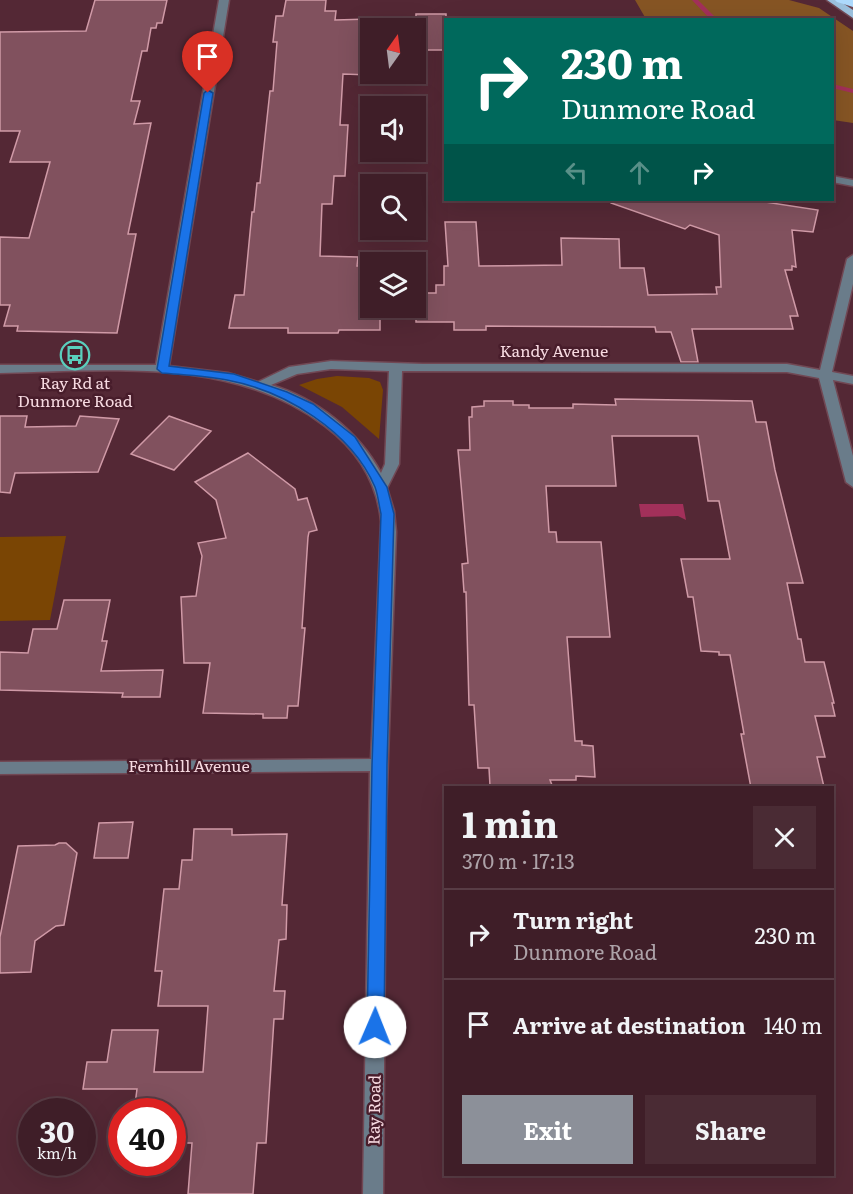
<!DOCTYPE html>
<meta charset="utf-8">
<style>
body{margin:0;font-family:Literata,serif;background:#4a2b34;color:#f1f3f6;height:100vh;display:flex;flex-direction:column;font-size:22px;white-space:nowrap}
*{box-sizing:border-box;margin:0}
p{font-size:20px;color:#ada2a8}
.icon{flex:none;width:33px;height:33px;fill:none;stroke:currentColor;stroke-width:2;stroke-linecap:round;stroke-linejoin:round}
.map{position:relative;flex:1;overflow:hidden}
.drawer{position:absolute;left:444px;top:786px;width:390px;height:390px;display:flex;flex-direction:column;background:#3f1e28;border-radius:0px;box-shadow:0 6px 24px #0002,0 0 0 2px #583c45}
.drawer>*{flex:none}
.top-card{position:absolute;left:444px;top:18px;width:390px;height:183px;border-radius:0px;box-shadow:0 6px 24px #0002,0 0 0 2px #583c45;background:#00695c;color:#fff;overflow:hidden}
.needle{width:39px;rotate:14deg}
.buttons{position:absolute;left:360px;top:18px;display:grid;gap:12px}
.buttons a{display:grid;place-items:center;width:66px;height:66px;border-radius:0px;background:#3f1e28;box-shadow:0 6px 24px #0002,0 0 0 2px #583c45;font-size:30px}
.speed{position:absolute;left:18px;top:1098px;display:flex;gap:12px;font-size:30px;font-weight:700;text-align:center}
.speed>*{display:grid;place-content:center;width:78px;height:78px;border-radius:50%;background:#3f1e28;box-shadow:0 6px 24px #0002,0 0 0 2px #583c45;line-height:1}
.speed small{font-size:15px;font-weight:400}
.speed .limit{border:9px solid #d22;background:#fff;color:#111}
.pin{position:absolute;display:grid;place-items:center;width:51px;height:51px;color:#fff;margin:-62px -26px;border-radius:50% 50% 50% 0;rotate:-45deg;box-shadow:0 0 6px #0007}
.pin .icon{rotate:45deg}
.me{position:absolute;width:66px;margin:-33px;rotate:1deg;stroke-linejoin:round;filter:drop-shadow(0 0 4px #0008)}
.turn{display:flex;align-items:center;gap:21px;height:126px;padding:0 18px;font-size:27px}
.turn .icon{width:78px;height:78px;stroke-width:2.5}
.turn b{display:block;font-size:42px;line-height:51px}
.lanes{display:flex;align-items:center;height:57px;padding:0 18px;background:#0003;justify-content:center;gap:30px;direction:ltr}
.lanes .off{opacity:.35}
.round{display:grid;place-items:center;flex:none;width:63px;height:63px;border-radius:0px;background:#4a2b34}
.head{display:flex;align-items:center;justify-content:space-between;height:102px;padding:0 18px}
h1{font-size:36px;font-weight:700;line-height:45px}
.button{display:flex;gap:12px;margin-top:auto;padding:12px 18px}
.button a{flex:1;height:69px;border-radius:0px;background:#8c9099;color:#fff;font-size:24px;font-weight:700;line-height:69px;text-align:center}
.button a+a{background:#4a2b34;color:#f1f3f6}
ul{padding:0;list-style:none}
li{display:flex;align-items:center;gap:18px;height:90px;padding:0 18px;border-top:2px solid #583c45}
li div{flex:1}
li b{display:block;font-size:22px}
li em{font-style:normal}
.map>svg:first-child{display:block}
.green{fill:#7a4504}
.forest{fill:#865524}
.water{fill:#a2305a}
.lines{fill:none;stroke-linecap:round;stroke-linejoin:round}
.stream{fill:#a2305a;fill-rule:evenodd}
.building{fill:#81515e;stroke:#d09aa7;stroke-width:1.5}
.minor-casing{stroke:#714854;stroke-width:3}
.major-casing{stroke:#714854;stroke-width:3}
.highway-casing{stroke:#714854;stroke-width:3}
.minor{fill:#6a7c8a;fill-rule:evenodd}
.major{fill:#9abfdc;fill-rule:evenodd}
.highway{fill:#add9fc;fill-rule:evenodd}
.route{fill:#1a73e8;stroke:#114b97;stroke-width:1.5}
.labels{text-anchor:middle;stroke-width:5;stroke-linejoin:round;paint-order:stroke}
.street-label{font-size:16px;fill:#f7dae1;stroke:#481d2b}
.poi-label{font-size:16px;fill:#f7dae1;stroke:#481d2b}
</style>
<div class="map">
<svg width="853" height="1194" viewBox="0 0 853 1194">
<rect width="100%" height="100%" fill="#542835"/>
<path class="green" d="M337,376L369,378L380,382L383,390L379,439L342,407L299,385L317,379Z
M66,536L50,620L0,621V537Z"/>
<path class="forest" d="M635,0H789L819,8L853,31V123L833,120L832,20L646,19Z"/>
<path class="water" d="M639,504H683L686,520L678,516L641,517Z"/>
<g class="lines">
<path class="stream" d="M692,0H698L718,20H711Z
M832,84L853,89V93L832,88Z"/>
</g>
<path class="building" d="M95,0H167L162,23H157L156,28H151L147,51H142L131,101H140L134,124L151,123L128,234H136L117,333L17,331L18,326H4L10,305H0V237L29,238L50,162H10L20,131H0V32L86,31Z
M286,0H326L325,11H336L335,20L370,19V75L343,74L340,125H348L345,176H334L332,204H322L320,256L358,257L357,266H370V308H380V330H339L338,333H288V328H229L235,295H244L252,212H254L257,183H260L270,91H273L277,42H273L276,16H283Z
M416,14H446V50H416Z
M611,200H753L818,210L813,232L792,230L796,267L792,266V270H785L798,316H790L793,329H692L698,362H681L671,332H656L655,327L486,326V330H454V322H416V293H436V285H444V266H448L445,222H476L479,266L562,265L561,238L619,239L620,268H644L648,295L717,294L716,287H721L719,235L690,225L685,229L611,203Z
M615,399L752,401L756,422H766L775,470L803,583H787L798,639H801L805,662H824L834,703H832L835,716H815L825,757H817L824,787L751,788L741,734H744L730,655H719V652L701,651L693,597H688L681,559H730L719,501H708L698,436H612L616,486H546L549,532H556L557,542H601L610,637H567L575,741H582V745L593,746L595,777L576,776V780H550L552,785L490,786L489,768H478L474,705H469L466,592H464L462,564L468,563L458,450H470L469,417H472V407L484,406V401H513V405H529V408H573V404L616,405Z
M0,416H27L25,427L76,426L80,416L119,419L98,472L15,473L10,493L0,492Z
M169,416L211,431L174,470L131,454Z
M248,453L295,489L298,500L307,498L317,530L309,532L308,537L302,628H305L298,706H288L287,718H263V714L203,713L210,663H184L181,597L196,596L202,556L198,543L226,538L216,500L195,482Z
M64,600H110L102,641H107L101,671L163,670L160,697H122L123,693L0,690V652L28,653L33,629H57Z
M133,822L128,858H94L99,823Z
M194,829H232V835L287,834L282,905H287L286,939L279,940L274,991H285L283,1019H274L266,1143H257L253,1194H188L192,1143H172V1112H134L137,1089H83L87,1062H107L112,1030H158L154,1072H203L208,1006H158L162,971H155L164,889H179L182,860H192Z
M59,843H66L77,853L64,925L56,926L35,941L31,972L0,973V937L18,846L55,845Z"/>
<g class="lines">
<g class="minor-casing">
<path id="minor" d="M219,0H229L169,366L228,373L258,382L289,367L331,361L423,364H787L820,370L847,259L853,255V284L832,372L853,376V384L833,380L853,456V487L846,482L819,378L787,372L402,371L399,464L387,488L394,511L396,532L386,815L383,1194H363L370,771L0,774V762L371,759L381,521C377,481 357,450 325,426C234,356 108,371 0,373V365H156ZM331,369L389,371L385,464L381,473C359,432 316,398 271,385L297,374Z
M832,176L853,180V186L832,182Z"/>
</g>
<g class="major-casing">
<path id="major" d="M827,0H838L853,10V18Z"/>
</g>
<g class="highway-casing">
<path id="highway" d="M835,0H853V7L837,2Z"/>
</g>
<use href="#minor" class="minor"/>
<use href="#major" class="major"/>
<use href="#highway" class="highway"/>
</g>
<path class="route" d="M208,90L213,93L169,366L234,374L287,392L313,404L355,437L387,487L394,514L387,765L384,1027L381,1032L375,1035L369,1032L367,1027L372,765L381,514C379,505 378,495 375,487C351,431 285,391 227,380C206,376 184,375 162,373L157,369L204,93Z"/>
<defs>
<g id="bus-ring" transform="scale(1.5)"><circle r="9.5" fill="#481d2b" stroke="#5acebd" stroke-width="1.5"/><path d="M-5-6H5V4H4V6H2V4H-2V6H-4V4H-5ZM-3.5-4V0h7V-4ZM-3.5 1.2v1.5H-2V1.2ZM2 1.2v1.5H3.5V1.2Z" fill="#5acebd"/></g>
</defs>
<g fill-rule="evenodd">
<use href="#bus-ring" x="75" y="355"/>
</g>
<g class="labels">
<g class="street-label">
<text x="554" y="357">Kandy Avenue</text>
<text x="189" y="772">Fernhill Avenue</text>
<text transform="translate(374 1110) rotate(-89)" y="6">Ray Road</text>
</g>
<g class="poi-label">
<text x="75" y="389">Ray Rd at<tspan x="75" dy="18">Dunmore Road</tspan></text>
</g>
</g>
</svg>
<div class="buttons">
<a><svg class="needle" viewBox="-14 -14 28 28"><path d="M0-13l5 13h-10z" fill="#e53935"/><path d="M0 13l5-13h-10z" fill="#ada2a8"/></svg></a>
<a><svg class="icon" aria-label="sound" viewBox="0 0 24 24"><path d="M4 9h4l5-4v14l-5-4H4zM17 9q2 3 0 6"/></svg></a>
<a><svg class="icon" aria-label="search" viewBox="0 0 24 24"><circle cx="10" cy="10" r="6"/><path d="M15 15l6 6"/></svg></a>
<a><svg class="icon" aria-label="layers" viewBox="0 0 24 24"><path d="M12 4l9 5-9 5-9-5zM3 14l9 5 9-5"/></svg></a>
</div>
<div class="speed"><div>30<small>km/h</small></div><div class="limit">40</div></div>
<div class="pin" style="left:208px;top:93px;background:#d93025"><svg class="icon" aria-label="arrive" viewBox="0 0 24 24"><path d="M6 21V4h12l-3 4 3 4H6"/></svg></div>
<svg class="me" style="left:375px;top:1027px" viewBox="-20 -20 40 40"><circle r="19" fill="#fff"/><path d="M0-13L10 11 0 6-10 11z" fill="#1a73e8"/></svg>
<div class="top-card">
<div class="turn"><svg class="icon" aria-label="right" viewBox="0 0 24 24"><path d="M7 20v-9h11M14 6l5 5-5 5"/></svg><div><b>230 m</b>Dunmore Road</div></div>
<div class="lanes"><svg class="icon off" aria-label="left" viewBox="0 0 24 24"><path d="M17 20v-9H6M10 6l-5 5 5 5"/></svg><svg class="icon off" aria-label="ahead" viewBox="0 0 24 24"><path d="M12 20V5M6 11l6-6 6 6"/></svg><svg class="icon" aria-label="right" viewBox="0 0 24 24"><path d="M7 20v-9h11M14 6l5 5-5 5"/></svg></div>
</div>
<section class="drawer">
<div class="head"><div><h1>1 min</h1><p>370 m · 17:13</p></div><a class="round"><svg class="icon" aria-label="close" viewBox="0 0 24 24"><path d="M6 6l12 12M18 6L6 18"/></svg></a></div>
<ul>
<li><svg class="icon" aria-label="right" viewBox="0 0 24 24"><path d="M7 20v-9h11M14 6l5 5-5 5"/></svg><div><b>Turn right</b><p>Dunmore Road</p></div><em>230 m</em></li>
<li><svg class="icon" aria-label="arrive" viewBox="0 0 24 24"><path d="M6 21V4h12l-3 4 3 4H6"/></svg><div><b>Arrive at destination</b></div><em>140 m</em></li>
</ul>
<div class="button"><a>Exit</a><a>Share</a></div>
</section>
</div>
